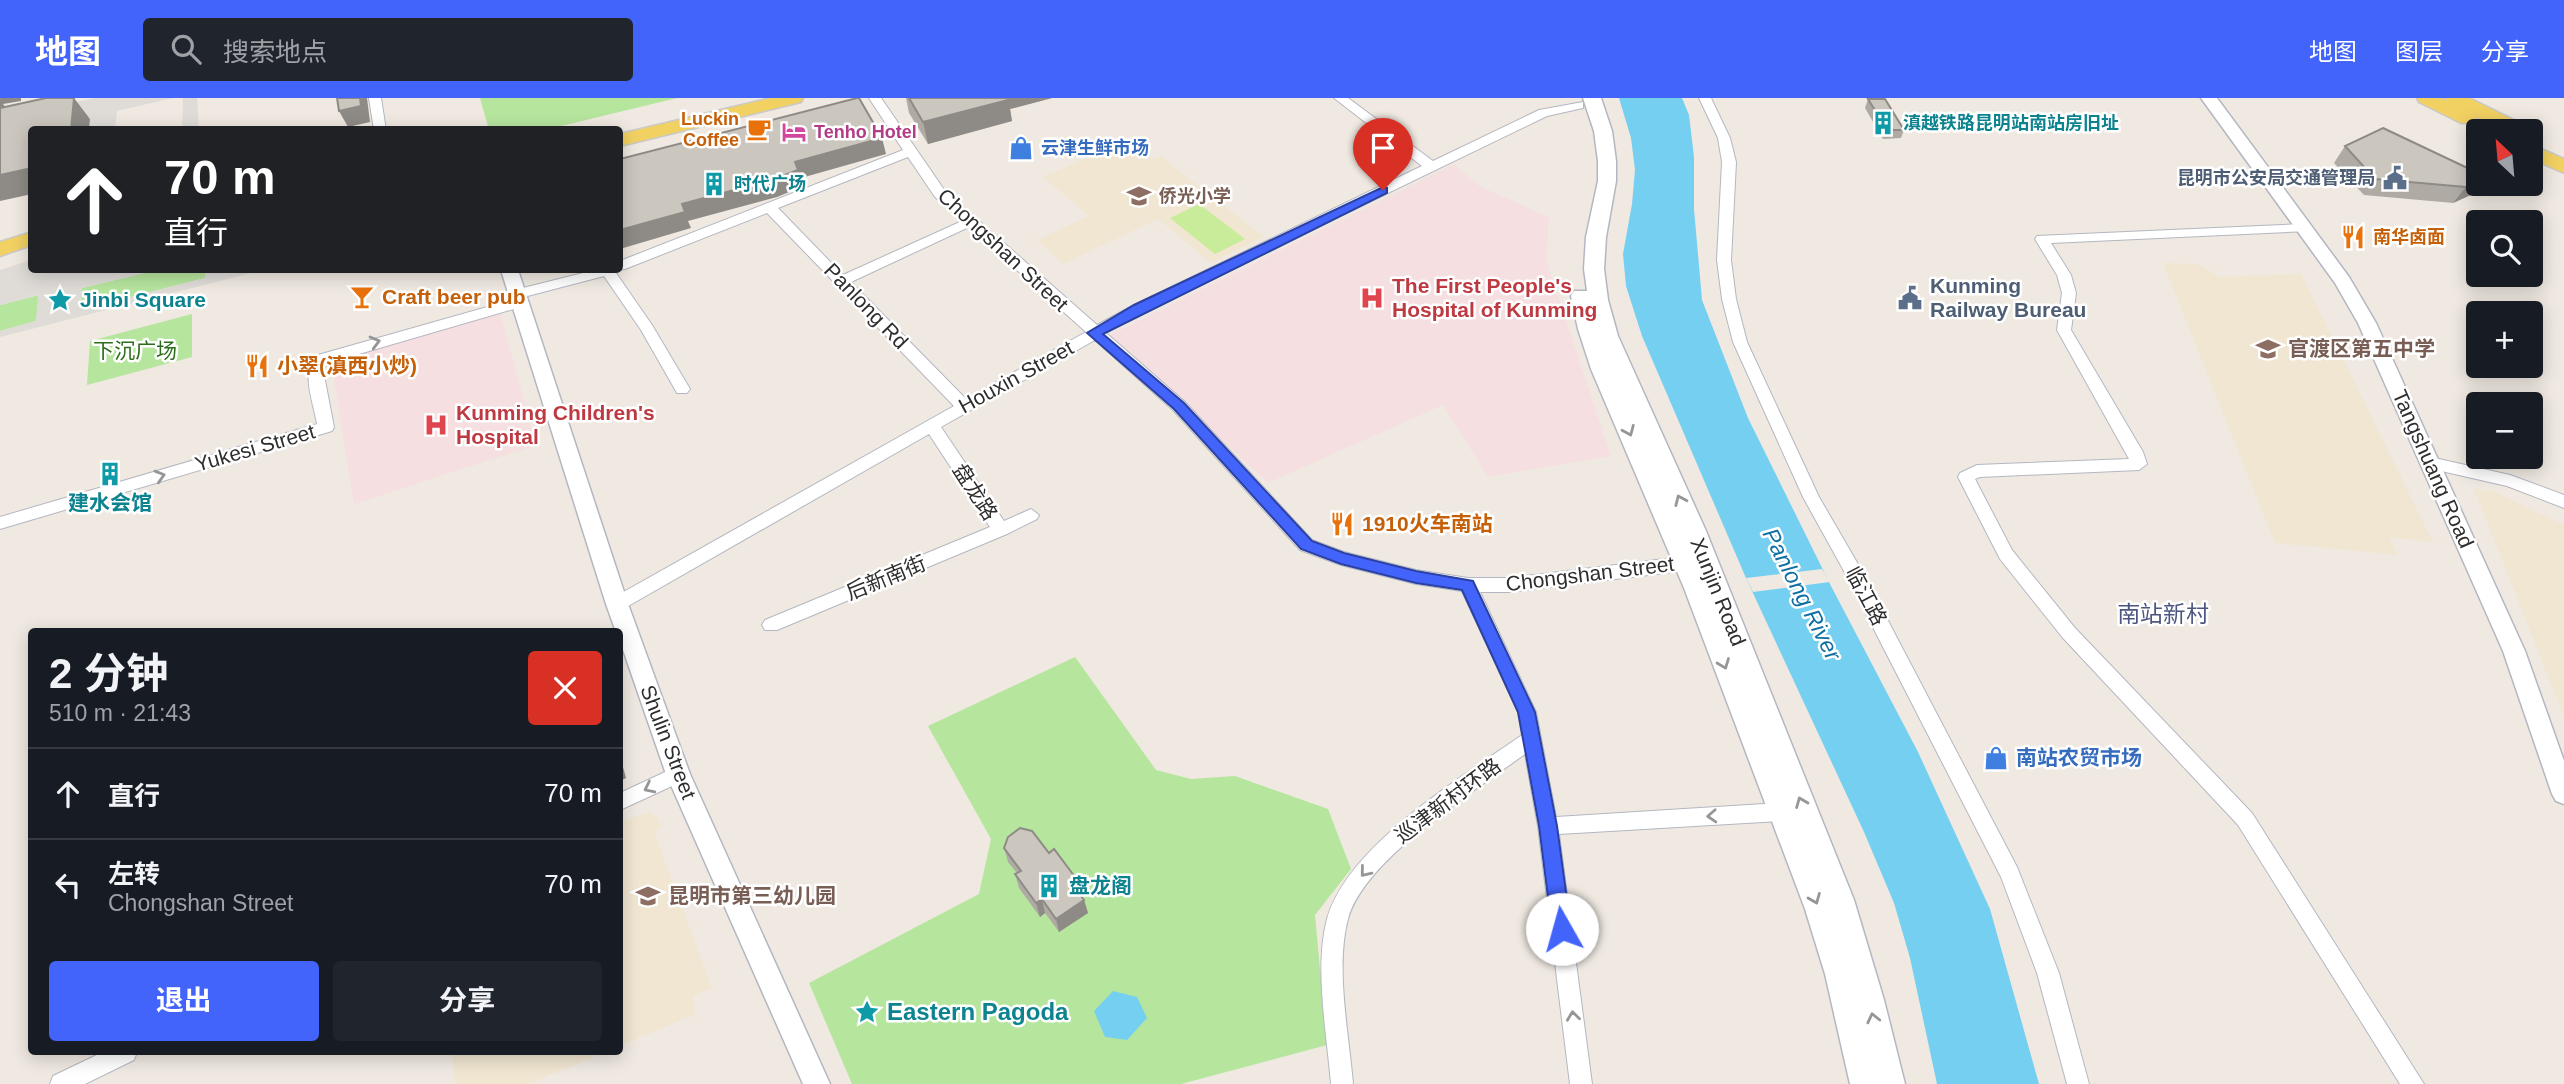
<!DOCTYPE html>
<html lang="zh">
<meta charset="utf-8">
<style>
body{margin:0;font-family:Helvetica,"Noto Sans SC",sans-serif;background:#20242c;color:#f1f3f6;height:100vh;display:flex;flex-direction:column;font-size:26px;white-space:nowrap}
*{box-sizing:border-box;margin:0}
p{font-size:23px;color:#9ea1a6}
.icon{flex:none;width:38px;height:38px;fill:none;stroke:currentColor;stroke-width:2;stroke-linecap:round;stroke-linejoin:round}
.map{position:relative;flex:1;overflow:hidden}
.panel{position:absolute;left:28px;top:530px;width:595px;height:427px;display:flex;flex-direction:column;background:#171b24;border-radius:7px;box-shadow:0 4px 18px #0003}
.panel>*{flex:none}
.top-card{position:absolute;left:28px;top:28px;width:595px;height:147px;border-radius:7px;box-shadow:0 4px 18px #0003;background:#202124;color:#fff;overflow:hidden}
.needle{width:46px;rotate:334deg}
.fabs{position:absolute;left:2466px;top:21px;display:grid;gap:14px}
.fabs a{display:grid;place-items:center;width:77px;height:77px;border-radius:7px;background:#171b24;box-shadow:0 4px 18px #0003;font-size:35px}
.pin{position:absolute;display:grid;place-items:center;width:60px;height:60px;color:#fff;margin:-72px -30px;border-radius:50% 50% 50% 0;rotate:-45deg;box-shadow:0 0 7px #0007}
.pin .icon{rotate:45deg}
.me{position:absolute;width:77px;margin:-38px;rotate:353deg;stroke-linejoin:round;filter:drop-shadow(0 0 5px #0008)}
.turn{display:flex;align-items:center;gap:24px;height:147px;padding:0 21px;font-size:32px}
.turn .icon{width:91px;height:91px;stroke-width:2.5}
.turn b{display:block;font-size:49px;line-height:60px}
.round{display:grid;place-items:center;flex:none;width:74px;height:74px;border-radius:7px;background:#20242c}
.overview{display:flex;align-items:center;justify-content:space-between;height:119px;padding:0 21px}
h1{font-size:42px;font-weight:700;line-height:52px}
.button{display:flex;gap:14px;margin-top:auto;padding:14px 21px}
.button a{flex:1;height:80px;border-radius:7px;background:#4264fb;color:#fff;font-size:28px;font-weight:700;line-height:80px;text-align:center}
.button a+a{background:#20242c;color:#f1f3f6}
ul{padding:0;list-style:none}
li{display:flex;align-items:center;gap:21px;height:91px;padding:0 21px;border-top:2px solid #363941}
li div{flex:1}
li b{display:block;font-size:26px}
li em{font-style:normal}
header{display:flex;align-items:center;gap:42px;box-sizing:border-box;height:98px;padding:0 35px;background:#4264fb;color:#fff}
header strong{font-size:33px}
nav{display:flex;gap:38px;margin-inline-start:auto;font-size:24px}
.search{width:490px;height:63px;background:#20242c;display:flex;align-items:center;gap:18px;box-sizing:border-box;padding:0 24px;border-radius:7px;color:#9ea1a6;font-size:26px}
.map>svg:first-child{display:block}
.education{fill:#f0e6d1}
.medical{fill:#f5dfe0}
.green{fill:#b6e59e}
.pitch{fill:#c9ec9a}
.plaza{fill:#dfdcd8}
.water{fill:#75cff0}
.pier{fill:#efe9e1}
.lines{fill:none;stroke-linecap:round;stroke-linejoin:round}
.minor-casing{stroke:#b4b7c1;stroke-width:2}
.tertiary-casing{stroke:#b4b7c1;stroke-width:3}
.secondary-casing{stroke:#b4b7c1;stroke-width:3}
.primary-casing{stroke:#c9c9c9;stroke-width:3}
.minor{fill:#fff;fill-rule:evenodd}
.tertiary{fill:#fff;fill-rule:evenodd}
.secondary{fill:#fff;fill-rule:evenodd}
.primary{fill:#f2d163;fill-rule:evenodd}
.wall{fill:#afaba4}
.shaded-wall{fill:#8e8b86}
.building{fill:#cbc7bf;stroke:#8e8b86;stroke-width:2}
.oneway{stroke:#969696}
.route{fill:#4264fb;stroke:#2b41a3;stroke-width:2}
.labels{text-anchor:middle;stroke-width:5;stroke-linejoin:round;paint-order:stroke}
.far-food-label{font-size:18px;font-weight:bold;fill:#c56008;stroke:#fff;text-anchor:end}
.far-culture-label{font-size:18px;font-weight:bold;fill:#0d838f;stroke:#fff;text-anchor:start}
.far-hotel-label{font-size:18px;font-weight:bold;fill:#b23c85;stroke:#fff;text-anchor:start}
.far-shop-label{font-size:18px;font-weight:bold;fill:#366cbe;stroke:#fff;text-anchor:start}
.far-service-label{font-size:18px;font-weight:bold;fill:#4e5e75;stroke:#fff;text-anchor:end}
.far-education-label{font-size:18px;font-weight:bold;fill:#785e54;stroke:#fff;text-anchor:start}
.street-label{font-size:21px;fill:#2e2e2e;stroke:#fff}
.health-label{font-size:21px;font-weight:bold;fill:#be3a42;stroke:#fff;text-anchor:start}
.service-label{font-size:21px;font-weight:bold;fill:#4e5e75;stroke:#fff;text-anchor:start}
.food-label{font-size:21px;font-weight:bold;fill:#c56008;stroke:#fff;text-anchor:start}
.culture-label{font-size:21px;font-weight:bold;fill:#0d838f;stroke:#fff;text-anchor:start}
.education-label{font-size:21px;font-weight:bold;fill:#785e54;stroke:#fff;text-anchor:start}
.park-label{font-size:21px;fill:#2c6e1b;stroke:#fff}
.shop-label{font-size:21px;font-weight:bold;fill:#366cbe;stroke:#fff;text-anchor:start}
.water-label{font-size:23px;font-style:italic;fill:#0d6fa3;stroke:#fff}
.neighbourhood-label{font-size:23px;fill:#4d5680;stroke:#fff}
.near-culture-label{font-size:24px;font-weight:bold;fill:#0d838f;stroke:#fff;text-anchor:start}
</style>
<header>
<strong>地图</strong>
<div class="search"><svg class="icon" aria-label="search" viewBox="0 0 24 24"><circle cx="10" cy="10" r="6"/><path d="M15 15l6 6"/></svg>搜索地点</div>
<nav><a>地图</a><a>图层</a><a>分享</a></nav>
</header>
<div class="map">
<svg width="2564" height="986" viewBox="0 0 2564 986">
<rect width="100%" height="100%" fill="#efe9e1"/>
<path class="education" d="M1128,42L1152,61L1160,58L1264,139L1211,165L1158,121L1063,166L1037,142L1089,118L1043,79Z
M2163,165L2198,166L2219,179L2301,176L2433,444L2389,439L2397,457L2275,445Z
M2474,391L2493,393L2564,427V619Z
M649,714L657,719L662,729L654,734L712,890L693,898L695,916L620,948V724Z
M452,954H606L528,986H455Z"/>
<path class="medical" d="M1454,66L1479,88L1549,119L1546,162L1611,358L1488,379L1443,307L1268,385L1110,237Z
M500,214L536,347L354,406L331,263Z"/>
<path class="green" d="M480,0H677L549,31L489,32Z
M157,172H205V180L80,212L82,190Z
M39,197L36,223L0,233V207Z
M192,216V259L87,287L90,243Z
M1075,559L1156,672L1191,681L1235,678L1328,711L1351,771L1315,817L1327,947L1181,986H852L809,885L979,796L991,741L928,628Z"/>
<path class="pitch" d="M1199,106L1245,141L1215,156L1170,120Z"/>
<path class="plaza" d="M95,0H173L117,13L115,31H90V19L76,18L0,21Z
M183,0H197L199,31H182Z
M31,162L32,172H157L82,190L81,212L205,180V172H263L0,239V233L36,223L38,197L0,207V172Z"/>
<path class="water" d="M1619,0H1682L1689,17L1694,59V111L1702,202L1748,320L1831,488L1918,654L1990,811L2039,986H1937L1910,860L1894,805L1864,734L1746,480L1642,238L1626,188L1623,156L1632,106L1635,72L1631,40Z
M1113,893L1137,899L1147,920L1127,942L1105,939L1094,913Z"/>
<path class="pier" d="M1822,471L1830,484L1753,494L1746,480Z"/>
<g class="lines">
<g class="minor-casing">
<path id="minor" d="M369,0H381L386,32H374Z
M869,0H881L945,93L1097,227L1134,207L1422,68L1334,0H1348L1433,63L1539,12L1583,4V10L1547,18L1144,213L1106,235L1185,304L1312,442L1344,454L1416,472L1468,480H1510L1697,457L1703,459L1706,464L1703,469L1697,471L1510,494H1480L1536,614L1556,719L1781,705L1788,708L1791,714L1788,720L1781,723L1559,736L1592,986H1570L1538,728L1525,656C1476,692 1364,761 1348,821C1335,870 1349,936 1353,986H1331C1327,936 1314,870 1327,821C1348,747 1461,680 1522,637L1518,614L1462,493L1416,486L1341,467L1300,452L1173,312L1095,242L941,329L1004,423L1031,411L1039,417L1037,421L1007,436L777,532H765L762,527L765,522L990,429L929,336L623,511H611L608,506L611,501L954,308L767,115L625,171L618,172L616,175L652,227L690,291L687,295H677L641,232L604,178L516,201L509,196L511,193L595,172H620V163L903,52ZM908,59L935,99L962,123L843,177L778,110ZM969,129L1086,234L966,301L851,184Z
M1699,0H1711L1730,40L1736,64L1731,162L1736,201L1747,244L1819,399L1862,473L2017,769L2059,875L2089,986H2067L2037,875L2001,779L1845,475L1803,399L1733,244L1722,201L1717,162L1722,64L1718,40Z
M2304,126L2309,127V133L2051,145L2071,177L2076,195L2071,232L2143,354L2147,366L2139,372L1980,379L1975,381L2012,452L2075,530L2252,715L2424,986H2400L2238,727L2063,540L2000,461L1958,379L1960,375L1977,367L2129,361L2057,232L2062,195L2057,177L2035,141L2037,138Z
M519,200L526,205L524,208L328,265L323,272L334,329L332,333L0,431V419L317,326C314,306 299,271 318,257Z
M2430,359L2510,377L2564,397V410L2507,388L2424,369L2422,365L2424,361Z
M678,668L685,670L688,676L685,682L620,712V695Z
M103,954H137L134,962L85,986H50L53,978Z"/>
</g>
<g class="tertiary-casing">
<path id="tertiary" d="M2201,0H2217L2349,179L2376,225L2525,553L2564,663V706L2556,703L2552,696L2503,553L2358,225L2335,185Z
M501,172H518L628,506L690,676L830,986H803L666,676L620,543V534H616L606,506Z"/>
</g>
<g class="secondary-casing">
<path id="secondary" d="M1583,0H1601L1612,33L1616,63V83L1606,139L1604,171L1608,202L1618,238L1706,433L1854,802L1884,902L1905,986H1850L1825,876L1805,811L1684,490L1591,271L1578,231L1571,198L1574,193H1587L1584,171L1586,139L1598,83V63L1594,33Z"/>
</g>
<g class="primary-casing">
<path id="primary" d="M771,0H803L801,4L620,48V36Z
M2417,0H2441L2447,3L2445,0H2469L2528,29L2531,33H2506L2475,18L2478,21L2475,25H2461L2419,4Z
M2530,46L2564,61V75L2530,60Z
M32,134V147L0,158V144Z"/>
</g>
<use href="#minor" class="minor"/>
<use href="#tertiary" class="tertiary"/>
<use href="#secondary" class="secondary"/>
<use href="#primary" class="primary"/>
</g>
<path class="wall" d="M906,0H1052L1010,11L1012,23L928,46L909,15Z
M1868,1L1904,32L1901,40L1883,41L1865,10Z
M2383,30L2475,95L2453,105L2364,97L2334,65L2345,48Z
M1004,750L1049,755L1075,779L1079,793H1078L1084,802L1088,815L1059,834L1045,815L1040,819L1019,790L1015,776L1017,775L1008,764Z"/>
<path class="shaded-wall" d="M0,0H21V3L3,6L18,25L0,10Z
M74,0L90,21L89,32H71Z
M360,0H367L370,24L348,29L339,13Z
M1002,0H1052L1010,11L1012,23L928,46L923,24Z
M882,40L886,56L801,80L804,88L777,99L688,123L691,130L620,151V132L682,106L795,64Z
M32,70V96L0,103V77Z
M2478,83V86H2482L2475,95L2453,105L2466,89Z
M620,658L626,680L620,683Z
M1075,779L1079,793L1073,796L1070,783Z
M1042,801L1045,815L1040,819L1036,805Z
M1084,802L1088,815L1059,834L1056,821Z"/>
<path class="building" d="M46,0H74L71,32H32V70L0,77V10Z
M337,0H360L361,8L339,13Z
M857,0H859L882,40L795,64L798,72L772,82L682,106L685,114L620,132V61Z
M909,0H1007L1008,2L923,24Z
M1868,1H1885L1904,32H1887Z
M2383,30L2478,75V83L2466,89L2375,81L2345,48Z
M1020,730L1032,733L1049,755L1054,751L1075,779L1070,783L1084,802L1056,821L1042,801L1036,805L1015,776L1021,773L1004,750L1008,739Z"/>
<defs><path id="oneway-chevron" d="M-2-3.5L2.5 0L-2 3.5" fill="none" stroke-width="1.6" stroke-linecap="round" stroke-linejoin="round" transform="scale(1.75)"/></defs>
<g class="oneway">
<use href="#oneway-chevron" transform="translate(375 244) rotate(-15)"/>
<use href="#oneway-chevron" transform="translate(1629 333) rotate(67)"/>
<use href="#oneway-chevron" transform="translate(160 378) rotate(-16)"/>
<use href="#oneway-chevron" transform="translate(1680 402) rotate(-114)"/>
<use href="#oneway-chevron" transform="translate(1724 566) rotate(69)"/>
<use href="#oneway-chevron" transform="translate(649 690) rotate(154)"/>
<use href="#oneway-chevron" transform="translate(1801 704) rotate(-112)"/>
<use href="#oneway-chevron" transform="translate(1712 718) rotate(177)"/>
<use href="#oneway-chevron" transform="translate(1365 774) rotate(129)"/>
<use href="#oneway-chevron" transform="translate(1815 801) rotate(68)"/>
<use href="#oneway-chevron" transform="translate(1573 918) rotate(-97)"/>
<use href="#oneway-chevron" transform="translate(1873 920) rotate(-103)"/>
</g>
<path class="route" d="M1383,89L1387,90V95L1103,236L1184,305L1312,443L1344,455L1416,473L1473,483L1535,614L1557,728L1571,831L1568,837L1562,840L1555,837L1552,831L1539,728L1518,614L1462,492L1416,485L1341,466L1301,451L1174,311L1087,235L1134,207Z"/>
<defs>
<g id="building-bare" transform="scale(1.89)"><path d="M-4-6H4V6H1V3H-1V6H-4ZM-2.5-4.3h1.7v1.8h-1.7ZM.8-4.3h1.7v1.8H.8ZM-2.5-1h1.7V.8h-1.7ZM.8-1h1.7V.8H.8Z" fill="#0f9aa8" stroke="#fff" stroke-width="2.5" paint-order="stroke"/></g>
<g id="cafe-bare" transform="scale(1.89)"><path d="M-5.5-4.5H6V0H3Q3 3.5 0 3.5H-2.5Q-5.5 3.5-5.5 0ZM3-3.2v2h1.7v-2ZM-6 4.5H4V6H-6Z" fill="#e8710a" stroke="#fff" stroke-width="2.5" paint-order="stroke"/></g>
<g id="hotel-bare" transform="scale(1.89)"><path d="M-6-4.5h1.5V1H6V5H4.5V3h-9V5H-6ZM-4 0a1.8 1.8 0 1 1 3.6 0ZM.5 0V-2.5h3Q6-2.5 6 0Z" fill="#d1479c" stroke="#fff" stroke-width="2.5" paint-order="stroke"/></g>
<g id="shop-bare" transform="scale(1.89)"><path d="M-5-2.5h2.3a2.7 3.5 0 0 1 5.4 0H5L5.5 6h-11ZM-1.5-2.5h3a1.5 2.3 0 0 0-3 0Z" fill="#3f7fe0" stroke="#fff" stroke-width="2.5" paint-order="stroke"/></g>
<g id="civic-bare" transform="scale(1.89)"><path d="M-.6-6.5H3V-4.5H.6V-3L4-1V1h2V6H-6V1h2V-1L-.6-3ZM-1.2 2.5V6h2.4V2.5Z" fill="#5c6f8a" stroke="#fff" stroke-width="2.5" paint-order="stroke"/></g>
<g id="school-bare" transform="scale(1.89)"><path d="M0-5L7-2L0 1L-7-2ZM-4 1L0 2.5L4 1V4Q0 6-4 4Z" fill="#8d6e63" stroke="#fff" stroke-width="2.5" paint-order="stroke"/></g>
<g id="restaurant-bare" transform="scale(1.89)"><path d="M-5-6h1v4h1v-4h1v4h1v-4h1v5L-1.5 .5V6h-2V.5L-5-1ZM5-6V6H3V1.5H1.5Q1.5-4 5-6Z" fill="#e8710a" stroke="#fff" stroke-width="2.5" paint-order="stroke"/></g>
<g id="bar-bare" transform="scale(1.89)"><path d="M-6-5H6L.8 .8V4.5H3.5V6h-7V4.5H-.8V.8Z" fill="#e8710a" stroke="#fff" stroke-width="2.5" paint-order="stroke"/></g>
<g id="hospital-bare" transform="scale(1.89)"><path d="M-5-5h3v3.5h4V-5h3V5h-3V1.5h-4V5h-3Z" fill="#e0444e" stroke="#fff" stroke-width="2.5" paint-order="stroke"/></g>
<g id="sight-bare" transform="scale(1.89)"><path d="M0-6L1.8-2.2L6-1.7L2.9 1.2L3.7 5.4L0 3.3L-3.7 5.4L-2.9 1.2L-6-1.7L-1.8-2.2Z" fill="#0f9aa8" stroke="#fff" stroke-width="2.5" paint-order="stroke"/></g>
</defs>
<g fill-rule="evenodd">
<use href="#building-bare" x="1883" y="25"/>
<use href="#cafe-bare" x="759" y="31"/>
<use href="#hotel-bare" x="794" y="34"/>
<use href="#shop-bare" x="1021" y="50"/>
<use href="#civic-bare" x="2395" y="80"/>
<use href="#building-bare" x="714" y="86"/>
<use href="#school-bare" x="1139" y="98"/>
<use href="#restaurant-bare" x="2353" y="139"/>
<use href="#bar-bare" x="362" y="199"/>
<use href="#hospital-bare" x="1372" y="200"/>
<use href="#civic-bare" x="1910" y="200"/>
<use href="#sight-bare" x="60" y="202"/>
<use href="#school-bare" x="2268" y="251"/>
<use href="#restaurant-bare" x="257" y="268"/>
<use href="#hospital-bare" x="436" y="327"/>
<use href="#building-bare" x="110" y="376"/>
<use href="#restaurant-bare" x="1342" y="426"/>
<use href="#shop-bare" x="1996" y="660"/>
<use href="#building-bare" x="1049" y="788"/>
<use href="#school-bare" x="648" y="798"/>
<use href="#sight-bare" x="867" y="914"/>
</g>
<g class="labels">
<g class="far-food-label">
<text x="739" y="27">Luckin<tspan x="739" dy="21">Coffee</tspan></text>
<text x="2373" y="145" text-anchor="start">南华卤面</text>
</g>
<g class="far-culture-label">
<text x="1903" y="31">滇越铁路昆明站南站房旧址</text>
<text x="734" y="92">时代广场</text>
</g>
<g class="far-hotel-label">
<text x="814" y="40">Tenho Hotel</text>
</g>
<g class="far-shop-label">
<text x="1041" y="56">云津生鲜市场</text>
</g>
<g class="far-service-label">
<text x="2375" y="86">昆明市公安局交通管理局</text>
</g>
<g class="far-education-label">
<text x="1159" y="104">侨光小学</text>
</g>
<g class="street-label">
<text transform="translate(1003 152) rotate(43)" y="7">Chongshan Street</text>
<text transform="translate(866 208) rotate(46)" y="7">Panlong Rd</text>
<text transform="translate(1016 279) rotate(-29)" y="7">Houxin Street</text>
<text transform="translate(255 350) rotate(-16)" y="7">Yukesi Street</text>
<text transform="translate(2433 371) rotate(66)" y="7">Tangshuang Road</text>
<text transform="translate(975 394) rotate(57)" y="7">盘龙路</text>
<text transform="translate(1590 476) rotate(-7)" y="7">Chongshan Street</text>
<text transform="translate(886 480) rotate(-22)" y="7">后新南街</text>
<text transform="translate(1718 494) rotate(68)" y="7">Xunjin Road</text>
<text transform="translate(1866 498) rotate(62)" y="7">临江路</text>
<text transform="translate(668 644) rotate(69)" y="7">Shulin Street</text>
<text transform="translate(1448 703) rotate(-37)" y="7">巡津新村环路</text>
</g>
<g class="health-label">
<text x="1392" y="195">The First People's<tspan x="1392" dy="24">Hospital of Kunming</tspan></text>
<text x="456" y="322">Kunming Children's<tspan x="456" dy="24">Hospital</tspan></text>
</g>
<g class="service-label">
<text x="1930" y="195">Kunming<tspan x="1930" dy="24">Railway Bureau</tspan></text>
</g>
<g class="food-label">
<text x="382" y="206">Craft beer pub</text>
<text x="277" y="275">小翠(滇西小炒)</text>
<text x="1362" y="433">1910火车南站</text>
</g>
<g class="culture-label">
<text x="80" y="209">Jinbi Square</text>
<text x="110" y="412" text-anchor="middle">建水会馆</text>
<text x="1069" y="795">盘龙阁</text>
</g>
<g class="education-label">
<text x="2288" y="258">官渡区第五中学</text>
<text x="668" y="805">昆明市第三幼儿园</text>
</g>
<g class="park-label">
<text x="135" y="260">下沉广场</text>
</g>
<g class="shop-label">
<text x="2016" y="667">南站农贸市场</text>
</g>
<g class="water-label">
<text transform="translate(1802 496) rotate(63)" y="8">Panlong River</text>
</g>
<g class="neighbourhood-label">
<text x="2163" y="524">南站新村</text>
</g>
<g class="near-culture-label">
<text x="887" y="922">Eastern Pagoda</text>
</g>
</g>
</svg>
<div class="fabs">
<a><svg class="needle" viewBox="-14 -14 28 28"><path d="M0-13l5 13h-10z" fill="#e53935"/><path d="M0 13l5-13h-10z" fill="#9ea1a6"/></svg></a>
<a><svg class="icon" aria-label="search" viewBox="0 0 24 24"><circle cx="10" cy="10" r="6"/><path d="M15 15l6 6"/></svg></a>
<a>+</a>
<a>−</a>
</div>
<div class="pin" style="left:1383px;top:92px;background:#d93025"><svg class="icon" aria-label="arrive" viewBox="0 0 24 24"><path d="M6 21V4h12l-3 4 3 4H6"/></svg></div>
<svg class="me" style="left:1562px;top:831px" viewBox="-20 -20 40 40"><circle r="19" fill="#fff"/><path d="M0-13L10 11 0 6-10 11z" fill="#4264fb"/></svg>
<div class="top-card">
<div class="turn"><svg class="icon" aria-label="ahead" viewBox="0 0 24 24"><path d="M12 20V5M6 11l6-6 6 6"/></svg><div><b>70 m</b>直行</div></div>
</div>
<section class="panel">
<div class="overview"><div><h1>2 分钟</h1><p>510 m · 21:43</p></div><a class="round" style="background:#d93025;color:#fff"><svg class="icon" aria-label="close" viewBox="0 0 24 24"><path d="M6 6l12 12M18 6L6 18"/></svg></a></div>
<ul>
<li><svg class="icon" aria-label="ahead" viewBox="0 0 24 24"><path d="M12 20V5M6 11l6-6 6 6"/></svg><div><b>直行</b></div><em>70 m</em></li>
<li><svg class="icon" aria-label="left" viewBox="0 0 24 24"><path d="M17 20v-9H6M10 6l-5 5 5 5"/></svg><div><b>左转</b><p>Chongshan Street</p></div><em>70 m</em></li>
</ul>
<div class="button"><a>退出</a><a>分享</a></div>
</section>
</div>
